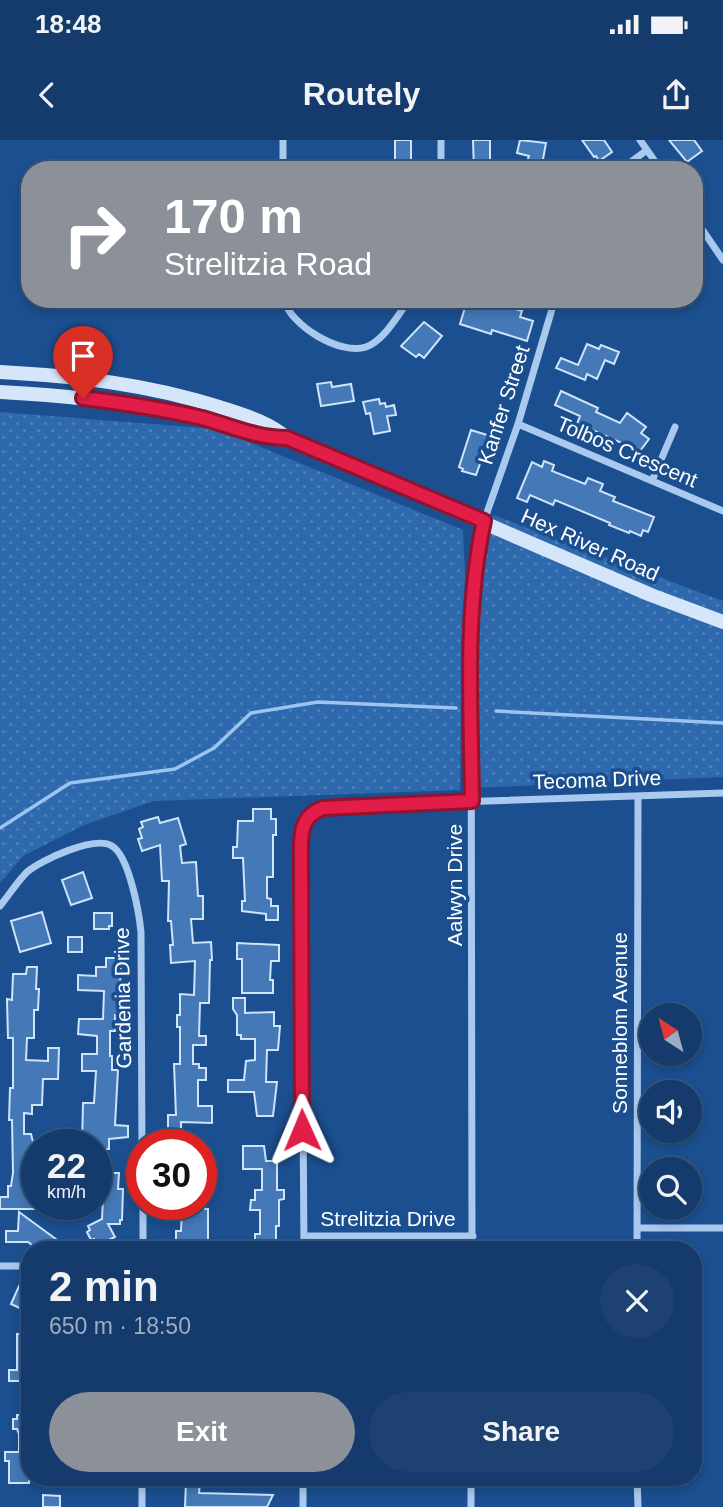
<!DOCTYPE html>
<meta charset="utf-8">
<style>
body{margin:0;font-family:Helvetica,sans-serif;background:#1d4271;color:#f1f3f6;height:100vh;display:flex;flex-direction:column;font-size:26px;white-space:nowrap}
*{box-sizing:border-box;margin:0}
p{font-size:23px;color:#9dadc1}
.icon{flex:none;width:38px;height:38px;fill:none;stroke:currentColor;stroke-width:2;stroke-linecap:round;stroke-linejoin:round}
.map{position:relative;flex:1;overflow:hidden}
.sheet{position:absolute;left:21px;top:1101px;width:681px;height:245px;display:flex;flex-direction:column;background:#143b6b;border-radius:28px;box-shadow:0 4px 10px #0003,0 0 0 2px #33557e}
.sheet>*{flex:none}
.top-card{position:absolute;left:21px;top:21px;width:682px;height:147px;border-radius:28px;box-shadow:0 4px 10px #0003,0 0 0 2px #33557e;background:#8c9099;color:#fff;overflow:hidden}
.needle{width:46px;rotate:324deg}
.fabs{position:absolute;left:639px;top:863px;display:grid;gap:14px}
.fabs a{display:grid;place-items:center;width:63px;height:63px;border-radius:50%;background:#143b6b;box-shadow:0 4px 10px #0003,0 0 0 2px #33557e;font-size:35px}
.speed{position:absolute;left:21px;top:989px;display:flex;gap:14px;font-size:35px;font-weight:700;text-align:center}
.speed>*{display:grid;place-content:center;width:91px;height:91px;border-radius:50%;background:#143b6b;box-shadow:0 4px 10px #0003,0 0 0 2px #33557e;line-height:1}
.speed small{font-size:18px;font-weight:400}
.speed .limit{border:10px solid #d22;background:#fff;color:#111}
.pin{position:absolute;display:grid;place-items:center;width:60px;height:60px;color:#fff;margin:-72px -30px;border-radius:50% 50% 50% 0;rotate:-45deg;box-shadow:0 0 7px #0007}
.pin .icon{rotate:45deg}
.me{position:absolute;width:77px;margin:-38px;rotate:359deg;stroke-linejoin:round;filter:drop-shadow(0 0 5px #0008)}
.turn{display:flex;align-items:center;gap:24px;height:147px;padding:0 28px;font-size:32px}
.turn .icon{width:91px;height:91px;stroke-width:2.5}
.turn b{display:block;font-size:49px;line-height:60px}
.round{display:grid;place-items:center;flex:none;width:74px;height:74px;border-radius:37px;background:#1d4271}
.head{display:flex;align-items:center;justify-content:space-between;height:119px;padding:0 28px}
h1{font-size:42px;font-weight:700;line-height:52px}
.primary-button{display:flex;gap:14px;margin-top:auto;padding:14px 28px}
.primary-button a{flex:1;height:80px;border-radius:42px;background:#8c9099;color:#fff;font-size:28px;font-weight:700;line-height:80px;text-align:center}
.primary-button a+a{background:#1d4271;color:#f1f3f6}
.status{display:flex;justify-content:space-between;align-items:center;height:49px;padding:0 35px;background:#143b6b;direction:ltr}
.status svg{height:19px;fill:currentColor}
header{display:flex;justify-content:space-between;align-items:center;height:91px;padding:0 28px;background:#143b6b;font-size:32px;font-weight:700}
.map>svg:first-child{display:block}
.grass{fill:url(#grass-dots)}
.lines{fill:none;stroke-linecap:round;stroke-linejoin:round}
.stream{stroke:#9cc4f0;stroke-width:3.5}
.building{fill:#4478b7;stroke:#cfe3fa;stroke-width:2}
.street{stroke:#a9c9ee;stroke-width:7}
.secondary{stroke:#d6e6fa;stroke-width:14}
.route-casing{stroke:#92132f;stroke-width:18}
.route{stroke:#e11d48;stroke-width:12}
.labels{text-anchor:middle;stroke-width:7;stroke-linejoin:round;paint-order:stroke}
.street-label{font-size:21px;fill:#fff;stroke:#1b4f8f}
</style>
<div class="status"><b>18:48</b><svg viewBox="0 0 49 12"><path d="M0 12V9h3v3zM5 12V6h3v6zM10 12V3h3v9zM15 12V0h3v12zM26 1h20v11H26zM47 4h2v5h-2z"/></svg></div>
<header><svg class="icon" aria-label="back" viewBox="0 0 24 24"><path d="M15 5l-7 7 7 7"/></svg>Routely<svg class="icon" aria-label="share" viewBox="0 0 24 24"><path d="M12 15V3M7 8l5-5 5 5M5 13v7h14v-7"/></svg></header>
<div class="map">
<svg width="723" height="1367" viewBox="0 0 723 1367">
<defs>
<pattern id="grass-dots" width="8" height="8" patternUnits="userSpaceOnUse" patternTransform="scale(1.75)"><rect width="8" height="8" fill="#2e69ad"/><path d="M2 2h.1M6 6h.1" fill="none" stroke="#4d80b9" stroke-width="1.8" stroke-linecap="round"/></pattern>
</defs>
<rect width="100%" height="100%" fill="#1b4f8f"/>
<path class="grass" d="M0,272L217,289L463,390L465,435L462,491L460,650L154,661L84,685L23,716L0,743Z
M493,375L723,461V637L473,648L477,481L480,433Z"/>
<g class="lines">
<path class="stream" d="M496,571L723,583
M0,688L70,643L175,629L214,608L251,573L318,562L456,568"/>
</g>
<path class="building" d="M395,0H411V25H395Z
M473,0H490V30H474Z
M520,0L546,3L541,30H524L529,16L517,13Z
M582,0H604L612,12L599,21L596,16L594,17Z
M669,0H694L702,11L687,22Z
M481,159L522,171L520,177L533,181L527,201L492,190L491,194L460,184L467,161L480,165Z
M424,182L442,196L424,218L419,214L416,217L401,206Z
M587,204L599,209L601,205L619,212L614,224L605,220L597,239L587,234L585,240L556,228L561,218L578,225Z
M331,242L332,247L351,244L354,261L321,266L317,244Z
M561,251L598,268L596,272L620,283L627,273L646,287L641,293L649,299L637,315L622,303L588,288L583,298L573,294L580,276L555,265Z
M379,259L380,264L385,263L386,267L394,265L396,275L387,276L390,291L374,294L370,273L366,274L363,262Z
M471,290L490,296L476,335L462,331L463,329L459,327Z
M544,321L554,325L552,331L585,344L588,338L603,344L600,351L615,357L613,361L654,377L648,392L643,390L641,396L630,391L629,393L609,385L610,383L555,360L553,365L530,355L527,362L517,358L532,322L542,327Z
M253,669H271V679H276V695H273V737H267V758L271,759V766H278V780H266V774L242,771V761H245L243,718H233V707H237L238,681H253Z
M158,677L160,683L178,678L186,704L180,706L182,723L196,722L198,756H203V779H191L193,803L211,802L212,820H210L209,863H200L199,896H206V905H193V924H199V928H206V940H198V966H212V983L181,982V989H168V975H176L174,924H180V887H177V875H180V854L194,855L195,821L171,823L170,805H173L171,781H168L169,741H162L160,705L142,711L138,699L142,698L139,689L143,687L141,682Z
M83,732L92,758L71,765L62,740Z
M42,772L51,803L20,812L11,781Z
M94,773H112V786H109V789H94Z
M68,797H82V812H68Z
M237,803L279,805V821H271L270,840H273V853H242V819H237Z
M106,818H121L119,875H115V891H110V916H112V930H118L115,985L128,986V997L109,999V1009H96V1004H82L83,963H94L96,931H82V914H97V896L78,894L79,879H103L104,851L78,850V835L96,836V827H106Z
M27,827H37L36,849H39L38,870H34V898H27L26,920L48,921V908H59L58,939H43L42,965H32V974L24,973V994H31L33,1002L32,1033H37V1069H0V1057H8V1046H11L13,1033L12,980H9L10,948H13V898H8L7,859L12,860L13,834H26Z
M233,858H245V873L274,872V886H280L278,910H267L266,942H277L273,976H257L254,952H228V940H244L246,921L255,920V899H241V895H237V875L233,869Z
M243,1006H264L266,1021H277V1050H284V1059L279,1060V1086H276V1107H273V1110H255V1094H260V1070H250L251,1060H255V1050H262V1029H243Z
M96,1033H119L118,1049H123L122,1080H120V1084H108L115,1097L100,1104L99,1102L96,1103L94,1099L91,1100L87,1092L90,1090L88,1086L102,1079L103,1058H97Z
M185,1064H205V1069H208V1110H176V1091H181L182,1069H185Z
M19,1072L64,1105L36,1108L28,1102H6V1091H18Z
M19,1146L30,1151V1173L11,1164Z
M17,1194H30V1241H9V1230H17Z
M17,1275H30L29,1343H9V1321H5V1312H19V1294L17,1289H13V1279H17Z
M186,1341L200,1342L199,1353L273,1355L267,1367H185Z
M43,1355L60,1356V1367H43Z"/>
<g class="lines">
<path class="street" d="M283,0V30
M441,0V30
M640,0L661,30
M620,30L647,10
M695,79L723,120
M284,159C289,185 341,216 366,207C385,200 398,174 410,159
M518,284L723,371
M652,341L675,287
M0,766C9,755 17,742 27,732C41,720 95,695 112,706C129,716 139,772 141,792L142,1017
M143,1064V1110
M637,1088H723
M304,1096H473
M304,1110L301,693C305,673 318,669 336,666L723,653
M472,1110L471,485L476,428L484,381L518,284L555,159
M637,1110L638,657
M0,1126H30
M303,1337V1367
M471,1337V1367
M637,1337L638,1367
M142,1367V1337"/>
<path class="secondary" d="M0,232C75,236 147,244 219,267C243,275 267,281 287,298L651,455L723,482
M0,252C64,255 125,262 187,275C221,282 253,298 287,298"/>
</g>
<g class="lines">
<g class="route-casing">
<path id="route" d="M83,258C123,263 163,269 202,278C231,286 257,298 287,298L484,381C464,472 471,568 472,661L323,668C298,677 301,698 301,720L302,990"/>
</g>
<use href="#route" class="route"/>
</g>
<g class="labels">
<g class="street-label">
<text transform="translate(504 265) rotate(-72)" y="7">Kanfer Street</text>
<text transform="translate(627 312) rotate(23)" y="7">Tolbos Crescent</text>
<text transform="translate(590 405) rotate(24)" y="7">Hex River Road</text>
<text transform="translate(597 640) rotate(-2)" y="7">Tecoma Drive</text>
<text transform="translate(455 745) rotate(-90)" y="7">Aalwyn Drive</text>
<text transform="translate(123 858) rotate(-91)" y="7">Gardenia Drive</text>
<text transform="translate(620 883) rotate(-90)" y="7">Sonneblom Avenue</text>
<text x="388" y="1086">Strelitzia Drive</text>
</g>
</g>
</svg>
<div class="fabs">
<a><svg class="needle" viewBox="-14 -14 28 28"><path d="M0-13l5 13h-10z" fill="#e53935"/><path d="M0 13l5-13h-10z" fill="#9dadc1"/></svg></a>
<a><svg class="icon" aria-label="sound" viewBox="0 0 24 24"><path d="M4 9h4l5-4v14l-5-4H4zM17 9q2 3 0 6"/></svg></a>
<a><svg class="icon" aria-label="search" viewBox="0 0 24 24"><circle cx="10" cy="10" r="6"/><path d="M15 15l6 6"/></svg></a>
</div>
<div class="speed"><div>22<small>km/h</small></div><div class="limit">30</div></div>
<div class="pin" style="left:83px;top:258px;background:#d93025"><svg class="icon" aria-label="arrive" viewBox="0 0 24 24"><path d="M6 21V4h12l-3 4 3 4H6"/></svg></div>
<svg class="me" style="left:302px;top:990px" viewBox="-20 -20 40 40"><path d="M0-17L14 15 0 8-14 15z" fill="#e11d48" stroke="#fff" stroke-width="4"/></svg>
<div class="top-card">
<div class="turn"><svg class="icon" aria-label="right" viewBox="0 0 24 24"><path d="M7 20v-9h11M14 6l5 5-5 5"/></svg><div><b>170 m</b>Strelitzia Road</div></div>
</div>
<section class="sheet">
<div class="head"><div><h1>2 min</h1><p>650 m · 18:50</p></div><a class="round"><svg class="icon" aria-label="close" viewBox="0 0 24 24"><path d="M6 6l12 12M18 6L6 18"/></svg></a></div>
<div class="primary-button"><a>Exit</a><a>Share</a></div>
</section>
</div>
